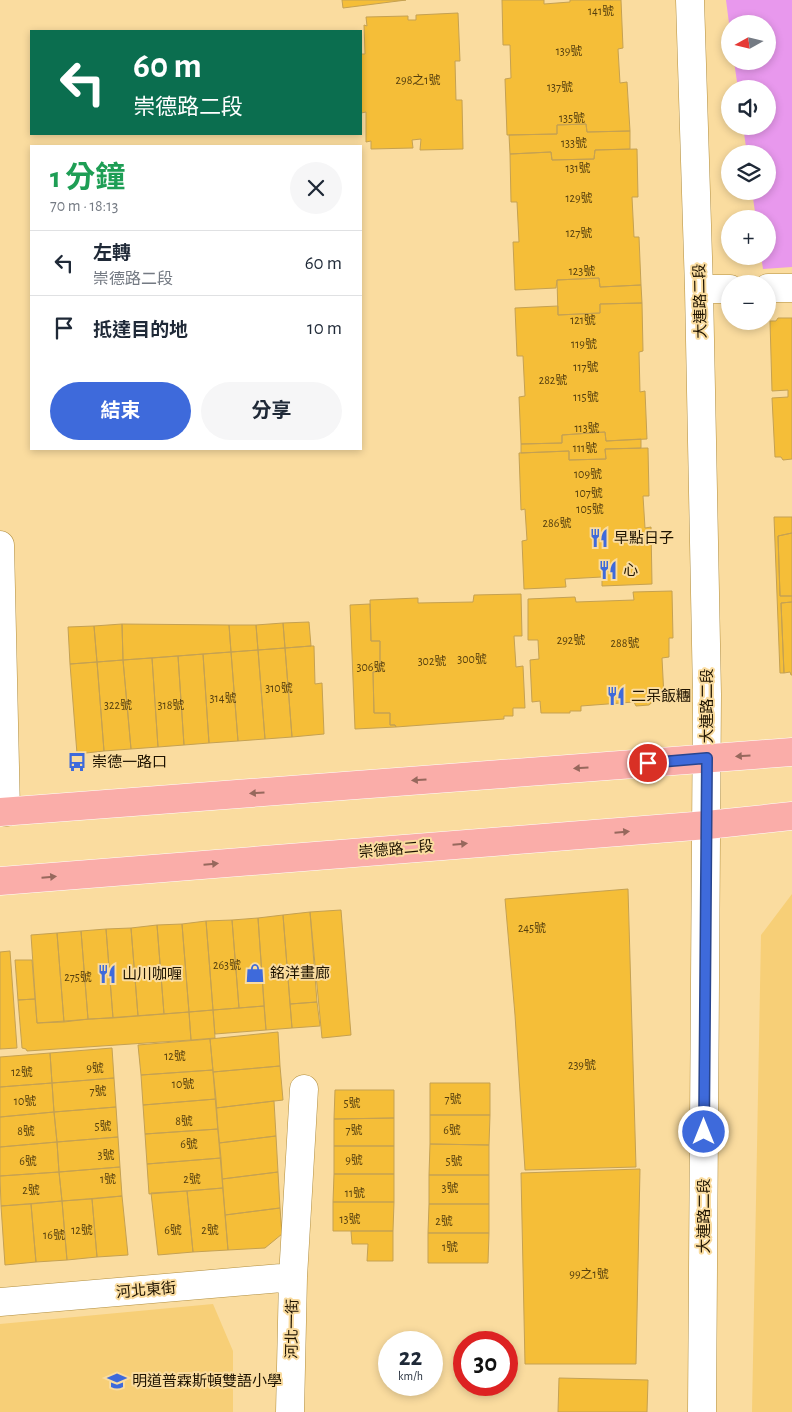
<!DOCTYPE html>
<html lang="zh-TW">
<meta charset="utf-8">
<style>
body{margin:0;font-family:"Alegreya Sans","Noto Sans TC",sans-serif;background:#f6f6f7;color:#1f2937;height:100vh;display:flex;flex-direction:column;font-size:19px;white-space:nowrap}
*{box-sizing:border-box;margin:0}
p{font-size:16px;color:#747a83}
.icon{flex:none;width:28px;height:28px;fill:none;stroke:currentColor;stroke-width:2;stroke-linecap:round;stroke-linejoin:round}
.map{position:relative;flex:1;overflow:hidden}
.side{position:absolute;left:30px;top:145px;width:332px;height:305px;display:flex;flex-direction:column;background:#fff;border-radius:0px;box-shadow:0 2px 8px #0003}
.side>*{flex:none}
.banner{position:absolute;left:30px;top:30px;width:332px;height:105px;border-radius:0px;box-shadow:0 2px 8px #0003;background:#0b6e4f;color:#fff;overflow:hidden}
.needle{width:32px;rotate:262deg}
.controls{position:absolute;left:721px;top:15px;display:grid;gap:10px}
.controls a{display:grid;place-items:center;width:55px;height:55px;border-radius:50%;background:#fff;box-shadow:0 2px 8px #0003;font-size:25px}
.speed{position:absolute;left:378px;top:1331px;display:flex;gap:10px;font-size:25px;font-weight:700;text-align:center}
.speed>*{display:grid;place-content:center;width:65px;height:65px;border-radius:50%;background:#fff;box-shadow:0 2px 8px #0003;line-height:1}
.speed small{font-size:12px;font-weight:400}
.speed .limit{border:8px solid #d22;background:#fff;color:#111}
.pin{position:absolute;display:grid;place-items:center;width:42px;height:42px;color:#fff;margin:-21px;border:2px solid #fff;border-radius:50%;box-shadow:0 1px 5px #0007}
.me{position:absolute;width:55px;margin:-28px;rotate:0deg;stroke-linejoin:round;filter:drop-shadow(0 0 4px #0008)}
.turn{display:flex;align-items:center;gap:18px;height:105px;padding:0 20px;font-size:22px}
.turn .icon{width:65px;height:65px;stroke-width:2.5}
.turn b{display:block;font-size:35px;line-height:42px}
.round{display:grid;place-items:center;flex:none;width:52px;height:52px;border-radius:26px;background:#f6f6f7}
.summary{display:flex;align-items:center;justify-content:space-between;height:85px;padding:0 20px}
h1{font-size:30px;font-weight:700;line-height:38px;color:#1e9e55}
.button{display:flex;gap:10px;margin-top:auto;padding:10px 20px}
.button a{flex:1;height:58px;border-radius:30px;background:#3e6adb;color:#fff;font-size:20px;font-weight:700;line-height:58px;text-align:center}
.button a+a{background:#f6f6f7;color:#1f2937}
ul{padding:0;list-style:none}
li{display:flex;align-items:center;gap:15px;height:65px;padding:0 20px;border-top:1px solid #e0e1e3}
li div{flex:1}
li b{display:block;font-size:19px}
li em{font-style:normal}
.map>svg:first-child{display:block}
.built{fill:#f7cf77}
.green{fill:#e898ed}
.building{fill:#f5be38;stroke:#c5a152}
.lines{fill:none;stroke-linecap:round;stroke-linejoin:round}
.minor-casing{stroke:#b18e3f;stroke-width:29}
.major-casing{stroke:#fff;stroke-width:29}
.minor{stroke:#fff;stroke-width:28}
.major{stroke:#faada9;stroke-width:28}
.oneway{fill:#97685d}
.route-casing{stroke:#28458e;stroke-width:12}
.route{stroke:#3e6adb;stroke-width:9}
.labels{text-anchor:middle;stroke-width:4;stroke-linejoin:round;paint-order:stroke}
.number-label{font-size:12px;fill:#543e0e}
.street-label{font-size:15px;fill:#1e1300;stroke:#fadc9f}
.poi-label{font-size:15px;fill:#1e1300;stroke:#fadc9f;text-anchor:start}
</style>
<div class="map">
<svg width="792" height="1412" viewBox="0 0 792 1412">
<rect width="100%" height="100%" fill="#fadc9f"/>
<path class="built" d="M792,894V1412H752L761,935Z
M213,1304L233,1351V1412H0V1324Z"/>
<path class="green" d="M726,0H792V267L763,269L761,256H768V219H756L752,191H768V154H747L743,126H768V89H738L734,61H768V24H730V31Z"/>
<path class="building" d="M342,0H406L343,8Z
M502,0H544V4L570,2V0H621L623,48L618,49L620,83L627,82L630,131L587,132L586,124L557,125V134L507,135L505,79L511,78L510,45H503Z
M458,13L460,61H455L456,100H462L463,149L420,150L421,139L412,140L413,148L371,149V141L366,142V112L361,113V54H365L364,25L367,26L366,17L408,16V20H416V15Z
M586,124L587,132L630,131V149L595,150L594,159L552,160L551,152L510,154L509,135L557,134V125Z
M637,149L638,197H632L634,237H639L641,285L600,287L599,278L557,280L556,288L515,290L513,242H519L517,202H511L510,154L551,152L552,160L594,159L595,150Z
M599,278L600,287L641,285L642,303L600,304V313L558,315L557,280Z
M642,303L643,351L639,352L640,392L645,391L647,439L606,441L605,432L562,435V443L521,444L519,397L525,396L523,356H517L515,308L558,306V315L600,313V304Z
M778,318H792V459L783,460L781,457H775L772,398L788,397V390L772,391L770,321H776Z
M605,432L606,441L641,439V448L605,449L606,459L569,460V451L521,453V444L562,443V435Z
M648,448L649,496H643L645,528L651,527L652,584L602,586V577L565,579L566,587L524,589L522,541L527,540L525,509L521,510L519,453L569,451V460L606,459L605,449Z
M774,517H792V533L778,536L780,596H792V602L781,603L784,673H780Z
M792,533V596H780L778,536Z
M672,591L673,638H669V657L662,658L664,697L656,699L649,705L636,706L634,702L581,706V711H570V713H541L540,701L532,702L530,660L539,659L538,640H528V599L575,597L576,602L634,600L633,592Z
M521,594L522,636H514L516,667L523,666L525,708H513V716H504V719L396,727L395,725H390V713H374L373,672L380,671V641H371L370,600L418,598V603L473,602L474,595Z
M792,602V675H791L790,672L784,673L781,603Z
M370,604L371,641H380V671L373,672L374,713H390V725H395L396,727L355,729L350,605Z
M309,622L311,646L285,648L283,623Z
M283,623L285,648L258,650L256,625Z
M122,624L123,660L97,662L94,626Z
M122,624L229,625L231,652L123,660Z
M229,625H256L258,650L231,652Z
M94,626L97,662L70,664L68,627Z
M311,646H314L315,684L322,683L324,734L292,737L285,648Z
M285,648L292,737L265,739L258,650Z
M258,650L265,739L238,741L231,652Z
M231,652L238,741L209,743L203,654Z
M203,654L209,743L184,745L178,656Z
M178,656L184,745L158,747L152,658Z
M152,658L158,747L131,749L123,660Z
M123,660L131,749L104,751L97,662Z
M97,662L104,751L77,754L70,664Z
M628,889L636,1167L525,1170L515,1015L505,899Z
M341,910L351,1035L322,1038L310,912Z
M310,912L317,1002L290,1004L283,915Z
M283,915L292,1028L266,1030L258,918Z
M258,918L264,1006L239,1008L232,920Z
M232,920L239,1008L213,1010L206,921Z
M206,921L213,1010L189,1012L182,924Z
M182,924L189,1012L164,1014L157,925Z
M157,925L164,1014L138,1016L131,928Z
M131,928L138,1016L113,1018L106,929Z
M106,929L113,1018L88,1019L81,931Z
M81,931L88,1019L64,1022L57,933Z
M57,933L64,1022L37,1023L31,935Z
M10,951L17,1048L0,1049V952Z
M15,960H32L35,999L18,1000Z
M35,999L37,1023L189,1012L191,1040L27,1051L26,1049L22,1048L18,1000Z
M317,1002L320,1026L292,1028L290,1004Z
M264,1006L266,1030L215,1034L213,1010Z
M213,1010L215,1038L191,1040L189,1012Z
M278,1032L280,1066L213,1072L210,1039Z
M210,1039L213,1070L141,1075L138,1045Z
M112,1048L114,1078L52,1083L50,1053Z
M50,1053L52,1083L0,1087V1057Z
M280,1066L283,1100L216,1108L213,1072Z
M213,1070L216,1099L143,1105L141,1075Z
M114,1078L116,1107L54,1112L52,1083Z
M52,1083L54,1112L0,1117V1087Z
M430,1083H490V1115H430Z
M335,1090H394V1118L334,1119Z
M216,1099L218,1129L145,1134L143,1105Z
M274,1101L276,1136L219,1143L216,1108Z
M116,1107L118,1137L57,1142L54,1112Z
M54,1112L57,1142L0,1147V1117Z
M430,1115H490L489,1145L430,1144Z
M394,1118V1146H334V1119Z
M218,1129L221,1158L147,1164L145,1134Z
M276,1136L278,1172L222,1179L219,1143Z
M118,1137L120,1167L59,1172L57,1142Z
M57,1142L59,1172L0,1176V1147Z
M430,1144L489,1145V1175H429Z
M334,1146H394V1174H334Z
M221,1158L223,1188L149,1194L147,1164Z
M120,1167L122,1196L62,1201L59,1172Z
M640,1169L636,1364H525L521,1173Z
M59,1172L62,1201L1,1206L0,1176Z
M278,1172L280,1208L225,1215L222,1179Z
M334,1174H394V1202H333Z
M429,1175H489V1204H429Z
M223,1188L228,1250L193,1252L187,1191Z
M187,1191L193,1252L158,1255L151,1193Z
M122,1196L128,1255L97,1257L92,1199Z
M92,1199L97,1257L67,1260L62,1201Z
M62,1201L67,1260L36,1262L31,1204Z
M333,1202H394L393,1231H333Z
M31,1204L36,1262L5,1265L1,1206Z
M429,1204H489V1233H428Z
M280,1208L282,1234L265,1248L228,1250L225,1215Z
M351,1231H393V1261H367L368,1244H352Z
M428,1233H489L488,1263H428Z
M559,1378L648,1380L647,1412H558Z"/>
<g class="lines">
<g class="minor-casing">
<path id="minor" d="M690,0L699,289L707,694L702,1412
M768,288H792
M699,289H730
M0,545L6,812
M0,1302L293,1277
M290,1412L293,1277L304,1089"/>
</g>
<g class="major-casing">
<path id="major" d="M0,812L792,752
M0,881L707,825L792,816"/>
</g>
<use href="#minor" class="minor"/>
<use href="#major" class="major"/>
</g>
<defs><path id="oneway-solid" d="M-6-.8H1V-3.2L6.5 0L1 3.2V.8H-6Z" transform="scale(1.25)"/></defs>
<g class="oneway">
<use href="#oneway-solid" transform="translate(743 756) rotate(176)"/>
<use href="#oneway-solid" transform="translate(581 768) rotate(176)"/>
<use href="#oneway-solid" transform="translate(419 780) rotate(176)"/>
<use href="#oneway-solid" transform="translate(257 793) rotate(176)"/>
<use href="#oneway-solid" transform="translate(622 832) rotate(-5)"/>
<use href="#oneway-solid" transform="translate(460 844) rotate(-5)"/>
<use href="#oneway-solid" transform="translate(211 864) rotate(-5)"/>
<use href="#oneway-solid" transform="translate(49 877) rotate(-5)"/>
</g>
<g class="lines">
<g class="route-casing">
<path id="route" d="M648,763L707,758L704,1132"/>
</g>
<use href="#route" class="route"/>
</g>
<defs>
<g id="restaurant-bare" transform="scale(1.5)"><path d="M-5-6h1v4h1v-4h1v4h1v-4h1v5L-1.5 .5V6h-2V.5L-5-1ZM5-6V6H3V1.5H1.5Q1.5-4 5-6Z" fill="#3e6adb" stroke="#fadc9f" stroke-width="2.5" paint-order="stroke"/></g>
<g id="bus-bare" transform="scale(1.5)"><path d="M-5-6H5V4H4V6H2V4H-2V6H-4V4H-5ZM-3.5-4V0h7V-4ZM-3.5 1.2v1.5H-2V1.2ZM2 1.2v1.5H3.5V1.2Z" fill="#3e6adb" stroke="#fadc9f" stroke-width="2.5" paint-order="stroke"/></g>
<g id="shop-bare" transform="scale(1.5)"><path d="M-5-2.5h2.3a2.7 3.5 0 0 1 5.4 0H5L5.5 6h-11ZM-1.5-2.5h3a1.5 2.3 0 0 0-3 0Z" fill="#3e6adb" stroke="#fadc9f" stroke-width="2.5" paint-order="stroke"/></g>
<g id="school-bare" transform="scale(1.5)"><path d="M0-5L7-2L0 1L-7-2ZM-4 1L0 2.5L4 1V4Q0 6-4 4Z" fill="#3e6adb" stroke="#fadc9f" stroke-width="2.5" paint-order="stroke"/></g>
</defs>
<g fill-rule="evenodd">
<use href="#restaurant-bare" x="599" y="538"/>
<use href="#restaurant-bare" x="608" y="570"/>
<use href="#restaurant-bare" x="616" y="696"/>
<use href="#bus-bare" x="77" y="762"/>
<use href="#shop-bare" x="255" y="973"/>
<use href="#restaurant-bare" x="107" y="974"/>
<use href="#school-bare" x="117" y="1381"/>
</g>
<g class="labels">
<g class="number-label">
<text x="601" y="15">141號</text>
<text x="569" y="55">139號</text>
<text x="418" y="84">298之1號</text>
<text x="560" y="91">137號</text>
<text x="572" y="122">135號</text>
<text x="574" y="147">133號</text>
<text x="578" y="172">131號</text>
<text x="579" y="202">129號</text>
<text x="579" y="237">127號</text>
<text x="582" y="275">123號</text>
<text x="583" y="324">121號</text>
<text x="584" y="348">119號</text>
<text x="586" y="371">117號</text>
<text x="553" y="384">282號</text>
<text x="586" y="401">115號</text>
<text x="587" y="432">113號</text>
<text x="585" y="452">111號</text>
<text x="588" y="478">109號</text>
<text x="589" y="497">107號</text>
<text x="590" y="513">105號</text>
<text x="557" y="527">286號</text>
<text x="571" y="644">292號</text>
<text x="625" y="647">288號</text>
<text x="472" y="663">300號</text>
<text x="432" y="665">302號</text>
<text x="371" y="671">306號</text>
<text x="279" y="692">310號</text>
<text x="223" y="702">314號</text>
<text x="118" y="709">322號</text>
<text x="171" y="709">318號</text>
<text x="532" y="932">245號</text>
<text x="227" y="969">263號</text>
<text x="78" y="981">275號</text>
<text x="175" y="1060">12號</text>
<text x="582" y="1069">239號</text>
<text x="95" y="1072">9號</text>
<text x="22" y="1076">12號</text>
<text x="183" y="1088">10號</text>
<text x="98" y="1095">7號</text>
<text x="453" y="1103">7號</text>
<text x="25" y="1105">10號</text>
<text x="352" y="1107">5號</text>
<text x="184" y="1125">8號</text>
<text x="103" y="1130">5號</text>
<text x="354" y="1134">7號</text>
<text x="452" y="1134">6號</text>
<text x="26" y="1135">8號</text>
<text x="189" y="1148">6號</text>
<text x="106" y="1159">3號</text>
<text x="354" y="1164">9號</text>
<text x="28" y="1165">6號</text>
<text x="454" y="1165">5號</text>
<text x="108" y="1183">1號</text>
<text x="192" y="1183">2號</text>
<text x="450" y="1192">3號</text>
<text x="31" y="1194">2號</text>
<text x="355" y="1197">11號</text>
<text x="350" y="1223">13號</text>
<text x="444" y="1225">2號</text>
<text x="82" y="1234">12號</text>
<text x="173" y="1234">6號</text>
<text x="210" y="1234">2號</text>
<text x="54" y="1239">16號</text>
<text x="450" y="1251">1號</text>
<text x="589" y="1278">99之1號</text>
</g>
<g class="street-label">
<text transform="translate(700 301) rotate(-91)" y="5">大連路二段</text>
<text transform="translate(707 706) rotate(-90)" y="5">大連路二段</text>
<text transform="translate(396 849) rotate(-5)" y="5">崇德路二段</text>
<text transform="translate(704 1216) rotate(-90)" y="5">大連路二段</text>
<text transform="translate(146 1290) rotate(-5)" y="5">河北東街</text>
<text transform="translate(292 1329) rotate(-89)" y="5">河北一街</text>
</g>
<g class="poi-label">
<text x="614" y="543">早點日子</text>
<text x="623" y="575">心</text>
<text x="631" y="701">二呆飯糰</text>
<text x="92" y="767">崇德一路口</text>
<text x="270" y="978">銘洋畫廊</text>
<text x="122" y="979">山川咖喱</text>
<text x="132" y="1386">明道普霖斯頓雙語小學</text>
</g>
</g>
</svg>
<div class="controls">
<a><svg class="needle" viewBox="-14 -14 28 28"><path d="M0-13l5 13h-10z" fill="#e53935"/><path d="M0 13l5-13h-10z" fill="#747a83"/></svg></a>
<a><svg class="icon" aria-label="sound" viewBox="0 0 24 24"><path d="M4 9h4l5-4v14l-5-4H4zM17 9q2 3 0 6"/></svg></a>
<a><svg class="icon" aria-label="layers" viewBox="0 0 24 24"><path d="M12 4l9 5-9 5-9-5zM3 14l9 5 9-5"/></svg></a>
<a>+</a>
<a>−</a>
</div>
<div class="speed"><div>22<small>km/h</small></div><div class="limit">30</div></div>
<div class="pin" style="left:648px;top:763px;background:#d93025"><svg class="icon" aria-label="arrive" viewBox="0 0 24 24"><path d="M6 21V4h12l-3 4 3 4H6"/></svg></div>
<svg class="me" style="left:704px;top:1132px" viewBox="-20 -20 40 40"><circle r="17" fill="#3e6adb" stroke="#fff" stroke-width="3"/><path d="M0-11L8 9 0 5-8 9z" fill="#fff"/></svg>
<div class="banner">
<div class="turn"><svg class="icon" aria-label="left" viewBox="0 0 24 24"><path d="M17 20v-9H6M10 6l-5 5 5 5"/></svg><div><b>60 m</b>崇德路二段</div></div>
</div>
<section class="side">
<div class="summary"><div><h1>1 分鐘</h1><p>70 m · 18:13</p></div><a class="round"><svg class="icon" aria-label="close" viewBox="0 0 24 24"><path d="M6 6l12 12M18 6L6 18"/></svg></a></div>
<ul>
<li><svg class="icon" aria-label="left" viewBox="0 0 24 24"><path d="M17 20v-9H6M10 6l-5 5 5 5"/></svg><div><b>左轉</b><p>崇德路二段</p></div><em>60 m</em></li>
<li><svg class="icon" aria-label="arrive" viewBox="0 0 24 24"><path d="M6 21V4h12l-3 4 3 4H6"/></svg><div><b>抵達目的地</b></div><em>10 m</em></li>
</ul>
<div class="button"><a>結束</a><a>分享</a></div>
</section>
</div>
